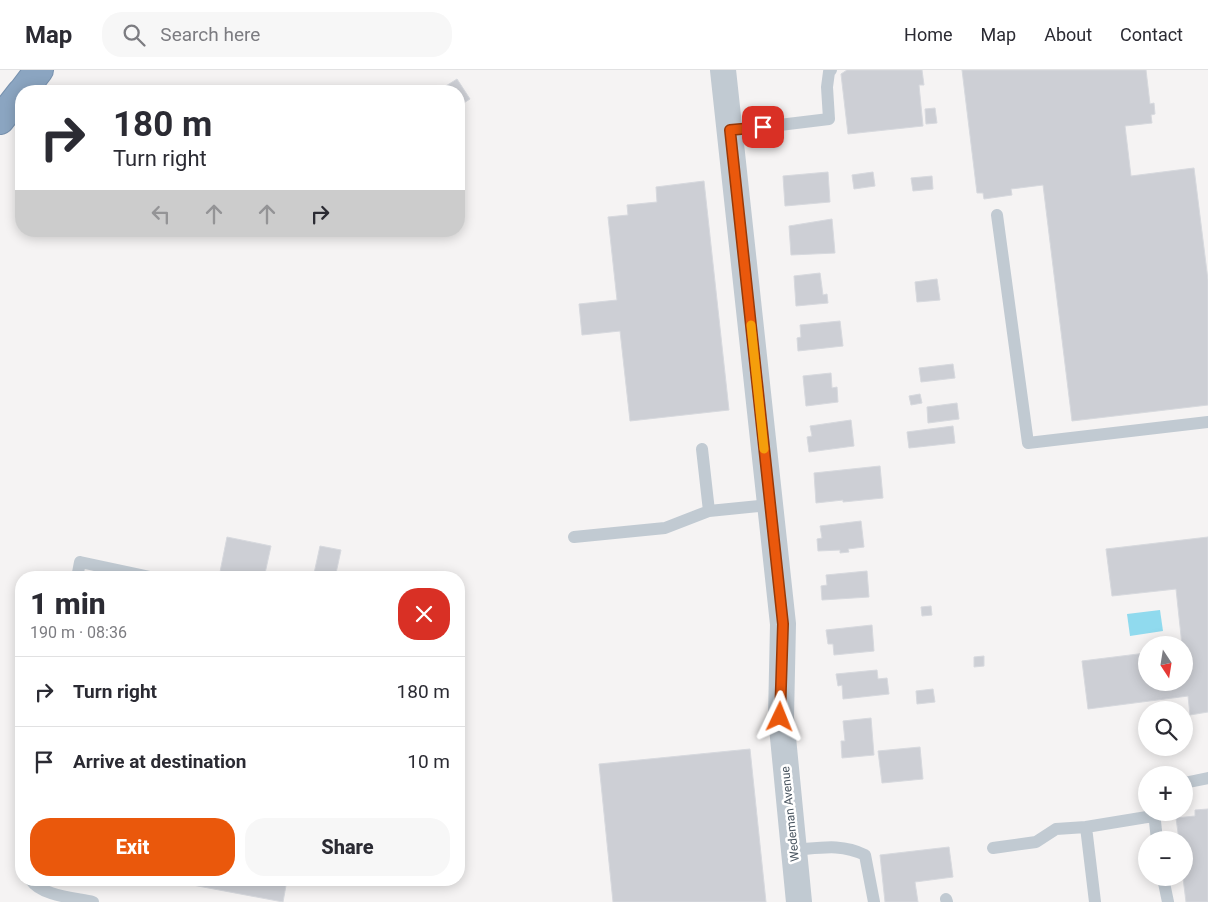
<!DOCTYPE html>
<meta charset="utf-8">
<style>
body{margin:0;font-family:Roboto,sans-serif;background:#f7f7f7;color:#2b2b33;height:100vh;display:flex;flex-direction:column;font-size:19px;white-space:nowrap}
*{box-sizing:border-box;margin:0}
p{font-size:16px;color:#7c7c81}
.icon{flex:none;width:28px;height:28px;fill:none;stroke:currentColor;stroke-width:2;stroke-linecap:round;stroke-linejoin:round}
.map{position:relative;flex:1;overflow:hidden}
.drawer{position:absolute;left:15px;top:501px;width:450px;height:315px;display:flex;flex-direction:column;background:#fff;border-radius:20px;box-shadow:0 2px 12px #0003}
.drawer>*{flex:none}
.guide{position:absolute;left:15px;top:15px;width:450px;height:152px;border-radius:20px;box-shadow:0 2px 12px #0003;background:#fff;color:#2b2b33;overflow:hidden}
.needle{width:32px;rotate:168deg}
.fabs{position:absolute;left:1138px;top:566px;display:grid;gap:10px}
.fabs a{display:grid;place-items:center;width:55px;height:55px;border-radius:50%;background:#fff;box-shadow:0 2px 12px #0003;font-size:25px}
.pin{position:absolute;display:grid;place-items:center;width:42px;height:42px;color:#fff;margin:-21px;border-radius:10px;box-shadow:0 2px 8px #0006}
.me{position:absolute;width:55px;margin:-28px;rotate:2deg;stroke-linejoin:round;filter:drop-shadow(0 0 4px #0008)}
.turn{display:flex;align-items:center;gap:18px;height:105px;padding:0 15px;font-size:22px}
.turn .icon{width:65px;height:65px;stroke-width:2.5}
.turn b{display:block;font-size:35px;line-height:42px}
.lanes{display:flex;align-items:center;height:48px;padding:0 15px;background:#0003;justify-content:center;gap:25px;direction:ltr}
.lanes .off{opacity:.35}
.round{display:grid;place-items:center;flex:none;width:52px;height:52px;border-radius:20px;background:#f7f7f7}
.summary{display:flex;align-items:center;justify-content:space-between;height:85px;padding:0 15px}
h1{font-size:30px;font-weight:800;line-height:38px}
.cta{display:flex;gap:10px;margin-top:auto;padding:10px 15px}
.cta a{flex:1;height:58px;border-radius:20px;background:#ea580c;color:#fff;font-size:20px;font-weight:800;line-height:58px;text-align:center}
.cta a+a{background:#f7f7f7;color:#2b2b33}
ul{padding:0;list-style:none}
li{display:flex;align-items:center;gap:15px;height:70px;padding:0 15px;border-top:1px solid #e1e1e2}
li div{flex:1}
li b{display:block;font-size:19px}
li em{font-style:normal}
header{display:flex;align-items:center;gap:30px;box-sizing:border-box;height:70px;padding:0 25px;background:#fff;border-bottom:1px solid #e1e1e2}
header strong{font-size:24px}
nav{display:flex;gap:28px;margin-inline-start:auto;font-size:18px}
.search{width:350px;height:45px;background:#f7f7f7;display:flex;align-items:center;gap:12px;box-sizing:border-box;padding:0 18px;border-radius:20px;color:#7c7c81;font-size:19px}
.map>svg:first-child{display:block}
.water{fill:#90daee}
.building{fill:#cdcfd5;stroke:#d7d9de}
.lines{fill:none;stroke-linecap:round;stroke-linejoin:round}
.highway-casing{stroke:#7690ad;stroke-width:30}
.lane{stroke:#c1cad2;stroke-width:12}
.street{stroke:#c1cad2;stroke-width:26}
.highway{stroke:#8ba5c1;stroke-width:28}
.route-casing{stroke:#983908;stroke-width:12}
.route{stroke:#ea580c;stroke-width:9}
.slow{stroke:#f59e0b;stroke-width:9}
.labels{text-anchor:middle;stroke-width:5;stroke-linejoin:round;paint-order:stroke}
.street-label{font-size:12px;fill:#4a5661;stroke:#fff}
</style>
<header>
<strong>Map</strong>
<div class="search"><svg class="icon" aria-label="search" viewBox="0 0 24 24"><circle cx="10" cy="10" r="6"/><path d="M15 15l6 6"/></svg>Search here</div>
<nav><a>Home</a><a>Map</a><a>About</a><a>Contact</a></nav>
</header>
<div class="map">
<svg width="1208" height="832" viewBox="0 0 1208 832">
<rect width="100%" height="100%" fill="#f5f3f3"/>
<path class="water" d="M1160,540L1163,561L1130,566L1127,544Z"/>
<path class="building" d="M847,0H922L924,15H919L923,56L848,64L841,4Z
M962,0H1146L1150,34L1154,33L1155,44L1151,45L1152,53L1125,56L1131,106L1194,98L1208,210V335L1072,351L1043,115L1011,119L1012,125L984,129L983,123H977Z
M457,9L470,29L459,36V21H438Z
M935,38L937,53L926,54L925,39Z
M828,102L830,132L785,136L783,106Z
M873,102L875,116L854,119L852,105Z
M932,106L933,119L913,121L911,108Z
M704,111L729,340L630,351L620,261L582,265L579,234L617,230L608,147L628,145L627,135L657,132L656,117Z
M832,149L835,183L791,185L789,156Z
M820,203L823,225L827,224L828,233L796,236L794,206Z
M937,209L940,230L917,232L915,212Z
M840,251L843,276L798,281L797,268L801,267L800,255Z
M953,294L955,308L921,312L919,298Z
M831,303L832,318L837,317L838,332L806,336L803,306Z
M920,324L922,333L911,335L909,326Z
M957,333L959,349L928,353L927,337Z
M851,350L854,376L809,382L807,367L812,366L810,356Z
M953,356L955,373L909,378L907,362Z
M880,396L883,428L843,432V430L816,433L814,403Z
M861,451L864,477L848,479L849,482L840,483V480L818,481L817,469L822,468L820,456Z
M227,467L271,476L264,508L219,507Z
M1208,467V642L1190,645L1188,626L1088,639L1082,591L1146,583V612H1184V575H1182L1176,519L1112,526L1106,479Z
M320,476L341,480L335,508H313Z
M867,501L869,527L822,530L821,516L827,515L826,505Z
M931,536L932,545L922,546L921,537Z
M872,555L874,581L834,585L833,574H828L826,560Z
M984,586V596L974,597V587Z
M877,600L878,609L887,608L889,624L843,629L842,615L838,616L836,604Z
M933,619L935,632L917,634L916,621Z
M871,648L874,685L842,688L841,671H845L843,651Z
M920,677L923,709L882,713L878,681Z
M750,679L766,832H613L599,694Z
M1208,739V832H1186L1183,808L1184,770H1179L1176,748L1195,746V740Z
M949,777L953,807L915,812L918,832H885L880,785Z
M166,810H287L283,832Z"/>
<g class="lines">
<g class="highway-casing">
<path id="highway" d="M23,21L39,0
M0,50L21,23"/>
</g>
<path class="lane" d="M730,61L829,49L827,17L829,2L831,0
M997,145L1028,373L1208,352
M702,379L709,441
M574,467L665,458L709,441L770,435
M77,508L80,492L155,508
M1184,713L1208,708
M1154,742L1157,770
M1086,757L1153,746
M993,778L1036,772L1056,759L1086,757L1095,832
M794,780C820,778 841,773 865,785L874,832
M1163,808L1168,832
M31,810C41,826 76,828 93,832
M946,829L947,832"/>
<path class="street" d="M723,0L783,554L781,647L799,832"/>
<use href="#highway" class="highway"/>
</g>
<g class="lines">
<g class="route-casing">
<path id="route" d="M763,57L730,60L783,554L780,647"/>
</g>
<use href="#route" class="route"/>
<path class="slow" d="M751,255L764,379"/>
</g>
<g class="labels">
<g class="street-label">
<text transform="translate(790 744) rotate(-96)" y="4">Wedeman Avenue</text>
</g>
</g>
</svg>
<div class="fabs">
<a><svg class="needle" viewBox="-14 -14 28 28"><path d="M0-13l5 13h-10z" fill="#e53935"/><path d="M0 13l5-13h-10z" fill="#7c7c81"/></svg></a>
<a><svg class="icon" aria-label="search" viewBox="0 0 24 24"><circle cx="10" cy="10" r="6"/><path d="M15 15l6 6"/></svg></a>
<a>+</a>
<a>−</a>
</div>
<div class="pin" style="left:763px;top:57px;background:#d93025"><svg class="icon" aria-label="arrive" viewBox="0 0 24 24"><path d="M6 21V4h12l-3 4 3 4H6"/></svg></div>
<svg class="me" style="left:780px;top:647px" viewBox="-20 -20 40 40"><path d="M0-17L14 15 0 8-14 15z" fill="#ea580c" stroke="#fff" stroke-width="4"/></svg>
<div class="guide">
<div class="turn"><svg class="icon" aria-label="right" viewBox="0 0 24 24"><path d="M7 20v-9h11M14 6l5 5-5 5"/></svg><div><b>180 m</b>Turn right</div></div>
<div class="lanes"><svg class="icon off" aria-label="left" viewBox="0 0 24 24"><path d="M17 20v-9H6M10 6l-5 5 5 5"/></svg><svg class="icon off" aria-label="ahead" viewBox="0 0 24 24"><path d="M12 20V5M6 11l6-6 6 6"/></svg><svg class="icon off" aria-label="ahead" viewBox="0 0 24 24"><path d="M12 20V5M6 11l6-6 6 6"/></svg><svg class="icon" aria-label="right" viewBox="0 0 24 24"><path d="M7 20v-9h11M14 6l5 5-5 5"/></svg></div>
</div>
<section class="drawer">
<div class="summary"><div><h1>1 min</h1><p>190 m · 08:36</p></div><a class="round" style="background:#d93025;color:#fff"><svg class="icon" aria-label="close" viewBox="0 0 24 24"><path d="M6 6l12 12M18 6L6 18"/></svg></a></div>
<ul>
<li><svg class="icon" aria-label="right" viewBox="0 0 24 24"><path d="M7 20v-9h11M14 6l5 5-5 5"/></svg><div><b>Turn right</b></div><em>180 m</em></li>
<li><svg class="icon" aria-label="arrive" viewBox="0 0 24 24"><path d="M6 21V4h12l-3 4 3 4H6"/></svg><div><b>Arrive at destination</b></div><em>10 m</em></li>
</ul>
<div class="cta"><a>Exit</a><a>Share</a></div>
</section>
</div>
